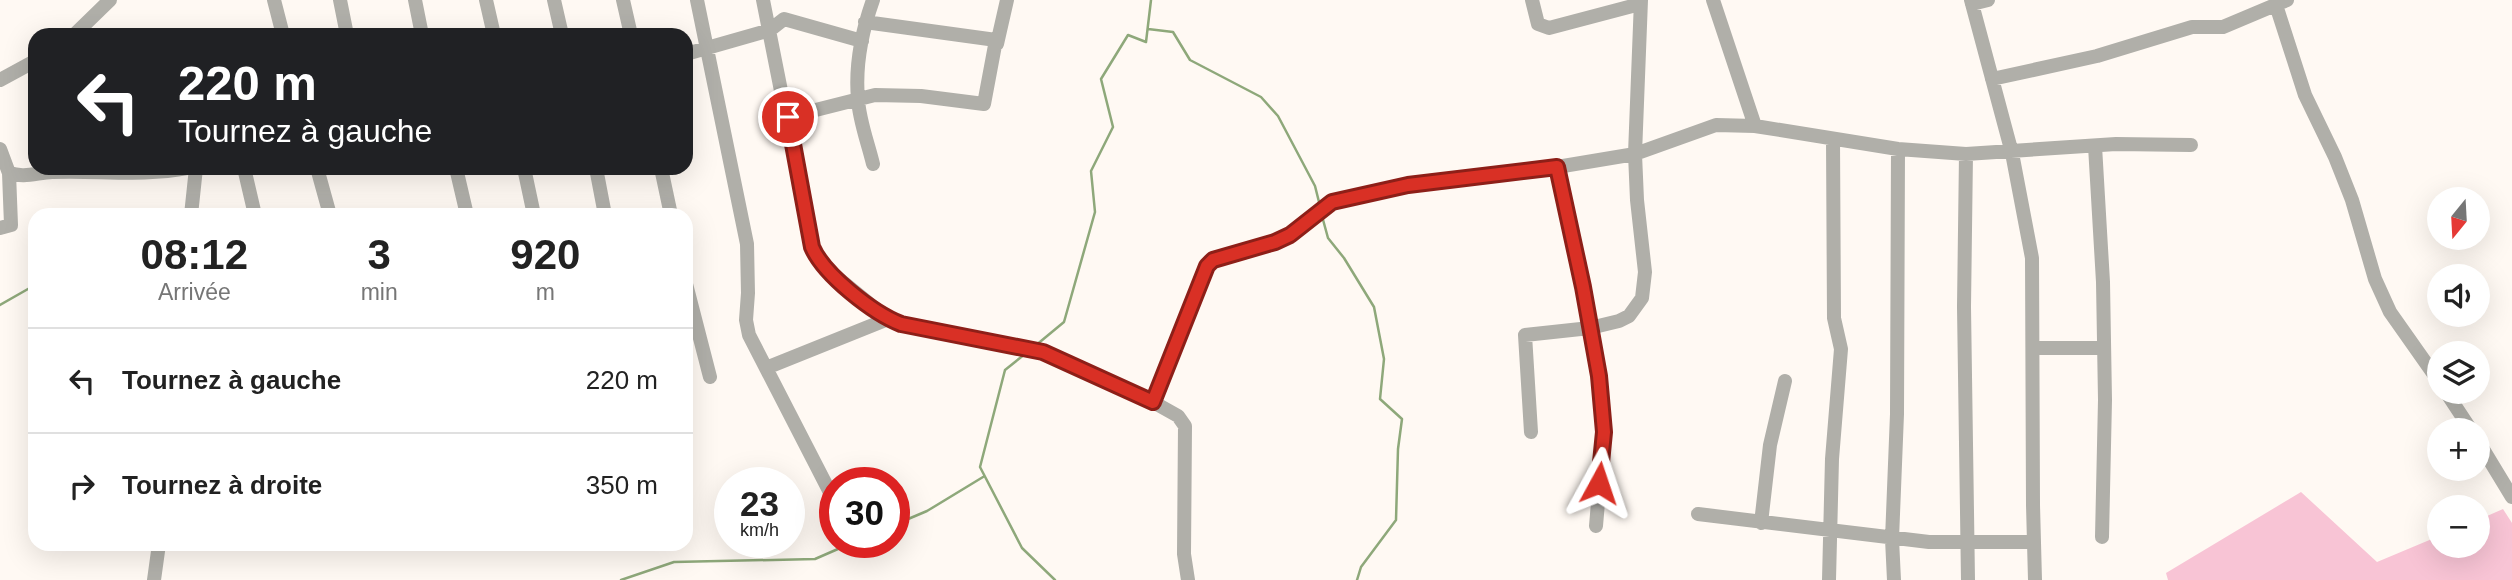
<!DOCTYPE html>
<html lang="fr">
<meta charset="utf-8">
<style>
body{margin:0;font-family:Arial,sans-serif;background:#f2f2f2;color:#222;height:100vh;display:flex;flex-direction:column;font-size:26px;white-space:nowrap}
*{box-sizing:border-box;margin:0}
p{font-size:23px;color:#767676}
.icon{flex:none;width:38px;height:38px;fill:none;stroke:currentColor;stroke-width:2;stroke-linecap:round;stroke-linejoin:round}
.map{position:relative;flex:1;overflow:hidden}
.panel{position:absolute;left:28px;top:208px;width:665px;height:343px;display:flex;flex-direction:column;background:#fff;border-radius:21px;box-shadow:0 7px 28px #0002}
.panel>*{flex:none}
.banner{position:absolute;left:28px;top:28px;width:665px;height:147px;border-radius:21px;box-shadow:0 7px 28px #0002;background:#202124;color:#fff;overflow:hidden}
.needle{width:46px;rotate:198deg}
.buttons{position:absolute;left:2427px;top:187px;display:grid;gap:14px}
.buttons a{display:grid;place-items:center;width:63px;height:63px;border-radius:50%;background:#fff;box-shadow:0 7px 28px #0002;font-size:35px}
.speed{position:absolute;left:714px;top:467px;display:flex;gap:14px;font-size:35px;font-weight:700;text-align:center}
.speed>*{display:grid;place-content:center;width:91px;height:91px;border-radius:50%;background:#fff;box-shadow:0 7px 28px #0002;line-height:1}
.speed small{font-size:18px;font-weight:400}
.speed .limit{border:10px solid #d22;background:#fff;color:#111}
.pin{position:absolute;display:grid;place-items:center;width:60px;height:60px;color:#fff;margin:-30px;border:4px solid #fff;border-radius:50%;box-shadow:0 2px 7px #0007}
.me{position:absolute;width:77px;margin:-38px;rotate:5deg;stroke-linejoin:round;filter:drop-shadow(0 0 5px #0008)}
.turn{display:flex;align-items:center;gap:24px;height:147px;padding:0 35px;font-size:32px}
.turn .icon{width:91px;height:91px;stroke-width:2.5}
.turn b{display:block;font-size:49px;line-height:60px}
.eta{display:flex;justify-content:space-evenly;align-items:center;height:119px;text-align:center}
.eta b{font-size:42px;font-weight:600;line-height:49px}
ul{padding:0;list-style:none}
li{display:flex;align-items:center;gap:21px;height:105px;padding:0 35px;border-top:2px solid #e0e0e0}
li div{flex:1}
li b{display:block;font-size:26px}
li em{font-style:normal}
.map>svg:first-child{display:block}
.green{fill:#f8c4d5}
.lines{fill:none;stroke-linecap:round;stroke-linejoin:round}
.stream{stroke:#8ea87a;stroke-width:2.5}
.minor{stroke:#b0afa9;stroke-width:14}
.route-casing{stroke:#8d1f18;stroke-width:18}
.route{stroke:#d93025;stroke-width:12}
</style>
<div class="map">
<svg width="2512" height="580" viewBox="0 0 2512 580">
<rect width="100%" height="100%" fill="#fff9f3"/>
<path class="green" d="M2301,492L2377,562L2439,536L2440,546H2478V520L2503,509L2512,523V580H2168L2166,573Z"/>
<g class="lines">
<path class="stream" d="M1148,29L1173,32L1190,60L1261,97L1278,116L1315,186L1320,206
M1322,216L1328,238L1344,258L1374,307L1384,359L1380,399L1402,419L1398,449L1396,520L1361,567L1357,580
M0,305L35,285
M1035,346L1064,322L1095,212L1091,171L1113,127L1101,79L1128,35L1146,42L1151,0
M1025,354L1005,370L980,467L1022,548L1055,580
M894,525L927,511L983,477
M621,580L674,562L815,559L854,542"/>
<path class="minor" d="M274,0L283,35
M340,0L347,35
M415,0L422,35
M486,0L494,35
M554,0L562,35
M623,0L631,35
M697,0L747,244L748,293L746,320L749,335L835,502
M763,0L812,247L823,266L888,319L918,328L1043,352L1153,402L1178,416L1185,426L1184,554L1188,580
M1532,0L1538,24L1549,28L1640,4
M1713,0L1755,126
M1971,0L2012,153L2032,258L2033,505L2035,580
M1972,4L1988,0
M2276,5L2305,95L2335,157L2352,200L2375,279L2390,312L2440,383
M74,35L110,0
M997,44L1007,0
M686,54L770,30L784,19L862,41
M1992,79L2097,56L2192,27H2223L2287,0
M0,80L35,61
M788,117L875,95L921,96L984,104L996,40L865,22
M2095,146L2103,282L2105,400L2102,537
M0,149L9,173C24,178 36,173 52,172C98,170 142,177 188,168
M1966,154L1964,307L1968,580
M873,164C868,143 859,120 858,99C855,66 862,31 873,0
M1557,167L1583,287L1602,404L1604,432L1596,526
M244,168L255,215
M317,168L330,215
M456,168L467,215
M524,168L534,215
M596,168L605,215
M661,168L671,215
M191,215L196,168
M0,228L11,225L9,173
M686,284L710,377
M2034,348H2104
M766,368L888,319
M2446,392L2471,430
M1153,402L1207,266L1220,257L1275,242L1290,235L1332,202L1408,185L1557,167L1635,154L1716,125L1755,126L1898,149L1966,154L2116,144L2191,145
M1531,432L1525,335L1590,328L1619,321L1629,316L1642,298L1645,272L1637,200L1635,154L1641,0
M2478,441L2512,497
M1698,514L1929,542H2034
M1761,523L1770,445L1785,381
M210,544H263
M154,580L159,544
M1829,580L1832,459L1841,349L1834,318L1833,140
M1894,580L1892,539L1897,414L1898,149"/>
</g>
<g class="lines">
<g class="route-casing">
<path id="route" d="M788,117L812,247C824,275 873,313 901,324L1043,352L1153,402L1207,266L1213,260L1275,242L1290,235L1332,202L1408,185L1557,167L1583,287L1599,376L1604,432L1599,483"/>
</g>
<use href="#route" class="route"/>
</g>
</svg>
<div class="buttons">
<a><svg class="needle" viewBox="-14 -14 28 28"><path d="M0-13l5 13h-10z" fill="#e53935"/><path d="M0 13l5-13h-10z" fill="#767676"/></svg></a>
<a><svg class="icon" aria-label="sound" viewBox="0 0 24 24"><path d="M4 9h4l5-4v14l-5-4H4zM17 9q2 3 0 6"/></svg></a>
<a><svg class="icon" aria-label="layers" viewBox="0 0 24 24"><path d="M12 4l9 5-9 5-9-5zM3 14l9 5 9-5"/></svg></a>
<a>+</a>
<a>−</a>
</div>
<div class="speed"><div>23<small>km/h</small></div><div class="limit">30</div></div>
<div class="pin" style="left:788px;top:117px;background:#d93025"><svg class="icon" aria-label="arrive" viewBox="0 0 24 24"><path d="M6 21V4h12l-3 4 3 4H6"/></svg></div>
<svg class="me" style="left:1599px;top:483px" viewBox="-20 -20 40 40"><path d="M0-17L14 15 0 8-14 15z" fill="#d93025" stroke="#fff" stroke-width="4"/></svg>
<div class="banner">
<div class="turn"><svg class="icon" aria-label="left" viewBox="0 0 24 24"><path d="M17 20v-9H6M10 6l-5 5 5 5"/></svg><div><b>220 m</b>Tournez à gauche</div></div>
</div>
<section class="panel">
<div class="eta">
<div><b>08:12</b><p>Arrivée</p></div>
<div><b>3</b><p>min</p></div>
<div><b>920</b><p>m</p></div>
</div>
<ul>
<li><svg class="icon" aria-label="left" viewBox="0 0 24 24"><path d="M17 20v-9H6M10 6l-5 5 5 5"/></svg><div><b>Tournez à gauche</b></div><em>220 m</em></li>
<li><svg class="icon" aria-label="right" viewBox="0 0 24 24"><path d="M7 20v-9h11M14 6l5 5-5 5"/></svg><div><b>Tournez à droite</b></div><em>350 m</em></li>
</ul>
</section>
</div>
